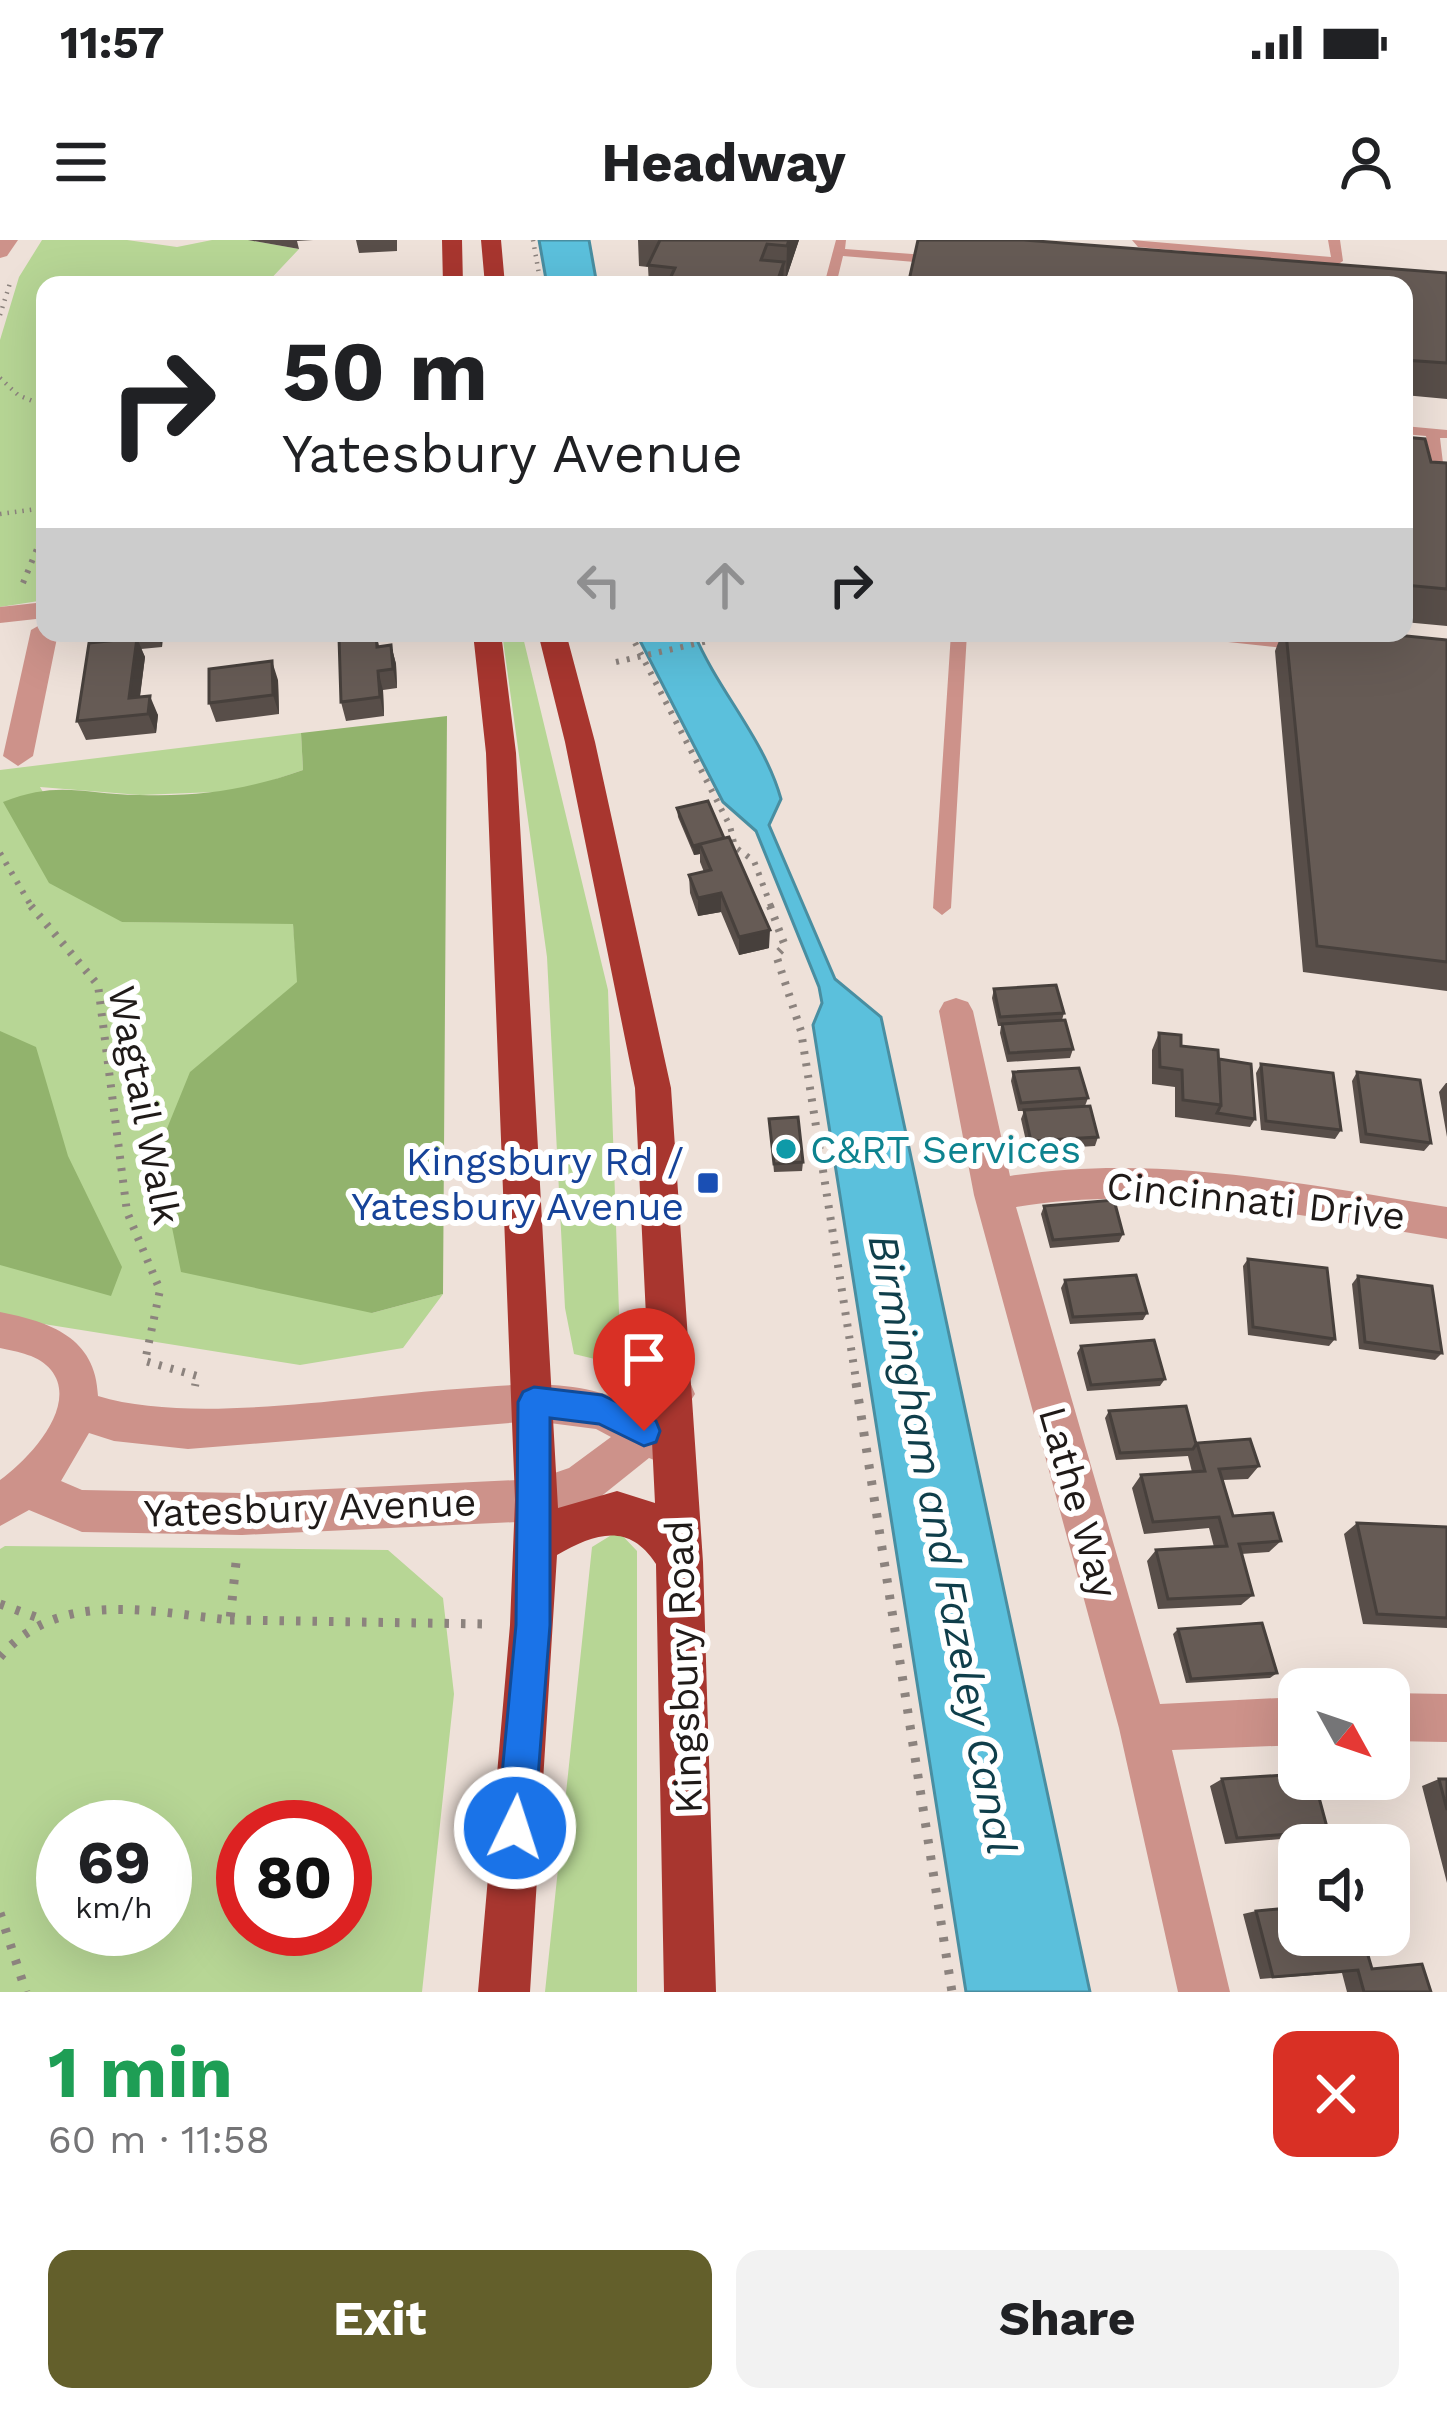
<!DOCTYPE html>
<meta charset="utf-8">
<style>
body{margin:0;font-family:"Work Sans",sans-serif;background:#f2f2f2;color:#202124;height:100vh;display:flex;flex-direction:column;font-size:45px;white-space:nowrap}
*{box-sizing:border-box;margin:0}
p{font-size:39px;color:#757577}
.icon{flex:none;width:66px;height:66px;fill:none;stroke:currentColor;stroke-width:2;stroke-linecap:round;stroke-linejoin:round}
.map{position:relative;height:1752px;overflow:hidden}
.panel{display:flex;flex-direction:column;background:#fff;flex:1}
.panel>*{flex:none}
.guide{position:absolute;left:36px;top:36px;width:1377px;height:366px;border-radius:24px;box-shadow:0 12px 48px #0002;background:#fff;color:#202124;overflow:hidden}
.needle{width:78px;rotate:130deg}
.tools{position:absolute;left:1278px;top:1428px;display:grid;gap:24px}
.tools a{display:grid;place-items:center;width:132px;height:132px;border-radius:24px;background:#fff;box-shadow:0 12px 48px #0002;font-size:60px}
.speed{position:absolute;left:36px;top:1560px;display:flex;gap:24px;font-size:60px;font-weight:700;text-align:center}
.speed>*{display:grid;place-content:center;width:156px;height:156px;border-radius:50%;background:#fff;box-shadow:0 12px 48px #0002;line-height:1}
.speed small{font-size:30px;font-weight:400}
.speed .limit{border:18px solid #d22;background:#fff;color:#111}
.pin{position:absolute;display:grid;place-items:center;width:102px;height:102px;color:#fff;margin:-123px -51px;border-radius:50% 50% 50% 0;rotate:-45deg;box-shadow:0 0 12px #0007}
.pin .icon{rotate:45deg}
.me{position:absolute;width:132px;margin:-66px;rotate:4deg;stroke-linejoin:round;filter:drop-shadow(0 0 9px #0008)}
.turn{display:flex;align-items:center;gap:42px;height:252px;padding:0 48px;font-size:54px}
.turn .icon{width:156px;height:156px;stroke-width:2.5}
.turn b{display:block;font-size:84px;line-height:102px}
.lanes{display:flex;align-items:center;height:114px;padding:0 48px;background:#0003;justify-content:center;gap:60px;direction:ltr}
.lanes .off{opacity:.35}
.round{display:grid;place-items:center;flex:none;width:126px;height:126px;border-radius:24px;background:#f2f2f2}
.headline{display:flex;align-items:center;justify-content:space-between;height:204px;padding:0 48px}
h1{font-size:72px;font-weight:700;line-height:90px;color:#1e9e55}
.primary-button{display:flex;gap:24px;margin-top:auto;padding:24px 48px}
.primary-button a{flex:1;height:138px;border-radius:24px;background:#635f2b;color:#fff;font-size:48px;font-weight:700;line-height:138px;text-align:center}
.primary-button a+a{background:#f2f2f2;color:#202124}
.status{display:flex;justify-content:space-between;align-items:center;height:84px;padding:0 60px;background:#fff;direction:ltr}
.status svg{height:33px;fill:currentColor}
header{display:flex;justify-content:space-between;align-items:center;height:156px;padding:0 48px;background:#fff;font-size:54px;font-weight:700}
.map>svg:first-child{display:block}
.green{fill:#b7d695;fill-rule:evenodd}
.forest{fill:#92b36d}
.water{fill:#5bc0dc;stroke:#498ea1;stroke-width:3}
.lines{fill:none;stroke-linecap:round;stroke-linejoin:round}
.path-far3{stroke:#8c837e;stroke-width:4.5;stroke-dasharray:1.5 6;stroke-linecap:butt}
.path-far2{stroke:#8c837e;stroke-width:6;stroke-dasharray:3 8;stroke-linecap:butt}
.path-far1{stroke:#8c837e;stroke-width:8;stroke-dasharray:3 9;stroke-linecap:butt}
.path{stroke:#8c837e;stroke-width:9;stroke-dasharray:4.5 12;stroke-linecap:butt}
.service{fill:#cd928a;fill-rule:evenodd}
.minor{fill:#cd928a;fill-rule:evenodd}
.tertiary{fill:#cd928a;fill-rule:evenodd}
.trunk{fill:#a8362f;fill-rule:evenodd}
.path-bridge{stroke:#8c837e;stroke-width:6;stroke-dasharray:3 8;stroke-linecap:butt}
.wall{fill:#584e49}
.shaded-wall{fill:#47403c}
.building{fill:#665b55;stroke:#47403c;stroke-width:3}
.route{fill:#1a73e8;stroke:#114b97;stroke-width:3}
.culture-dot{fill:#0f9aa8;stroke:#fff;stroke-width:4.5}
.transit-dot{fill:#1a4fb4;stroke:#fff;stroke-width:4.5}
.labels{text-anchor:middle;stroke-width:12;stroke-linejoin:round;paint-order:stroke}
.street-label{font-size:39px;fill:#1f1a18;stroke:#fff}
.culture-label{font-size:39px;fill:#0d838f;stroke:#fff;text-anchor:start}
.transit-label{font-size:39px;fill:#164399;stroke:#fff;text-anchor:end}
.water-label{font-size:42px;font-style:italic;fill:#0f3e4a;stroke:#fff}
</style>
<div class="status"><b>11:57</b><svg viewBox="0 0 49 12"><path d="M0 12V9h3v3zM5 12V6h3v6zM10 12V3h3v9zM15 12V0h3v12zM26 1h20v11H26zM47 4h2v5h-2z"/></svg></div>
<header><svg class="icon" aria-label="menu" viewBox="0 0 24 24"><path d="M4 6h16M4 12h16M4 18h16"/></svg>Headway<svg class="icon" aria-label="person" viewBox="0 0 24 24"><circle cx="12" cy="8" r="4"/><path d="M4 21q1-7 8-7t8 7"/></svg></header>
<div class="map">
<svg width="1447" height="1752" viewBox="0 0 1447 1752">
<rect width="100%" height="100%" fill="#eee1d9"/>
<path class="green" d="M42,0H127L177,7L212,0H249L299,9L265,45H45V360L0,367V100L19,37Z
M502,393H522L608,750L620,1102L599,1120L574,1114L565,1068L547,717Z
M301,493L303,530L241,551L140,555L40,547L122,682L293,683L298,742L191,832L372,1073L443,1054L403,1108L300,1125L0,1077V530Z
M618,1291L637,1311V1752H545L592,1307Z
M5,1306L388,1310L443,1358L454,1454L422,1752H0V1309ZM63,1587H165V1689H63ZM345,1587V1689H243V1587Z"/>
<path class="forest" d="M447,476L443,1054L372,1073L181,1032L157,913L190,832L297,742L293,684L122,682L49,643L3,562C59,540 82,554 139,555C200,557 246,550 303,530L301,493Z
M0,791L36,807L68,916L122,1027L111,1056L0,1025Z"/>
<path class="water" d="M539,0H589L597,45H547Z
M636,393H694C718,451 764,498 781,559L769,585L835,739L881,777L1090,1752H966L813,785L822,763L819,747L756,591L723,562Z"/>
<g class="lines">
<path class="path-far3" d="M533,0L541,45
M0,75L11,40
M0,138L18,155L45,166
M0,274L45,268
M43,295L45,289"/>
<path class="path-far2" d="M23,343L44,292
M630,393L730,586L735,607L754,621L772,669
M0,613L33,669"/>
<path class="path-far1" d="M31,666L98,745L127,972L160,1050L145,1121L197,1136L195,1146
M770,666L785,706L776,715L801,791L857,1146"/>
<path class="path" d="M856,1143L952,1752
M0,1364L44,1380
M230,1380L486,1384
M0,1417C59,1348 150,1372 230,1380L237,1313
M0,1673L26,1752"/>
<path class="service" d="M836,0H846L845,9L939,16L945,20L939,24L843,16L836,45H824Z
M1132,0L1331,17L1328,0H1340L1343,21L1337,25L1138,7Z
M1404,186L1447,190V198H1440L1446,248L1434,245L1426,196L1404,194Z
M951,393H967L951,668L942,675L933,668Z
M1183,393H1237L1303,400L1311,405L1303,410L1191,398Z"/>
<path class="minor" d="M45,362V378L0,383V367Z
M45,382V393H58L33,516L18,526L3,516L31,390Z
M956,758L968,762L973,771L1010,936C1157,913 1302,944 1447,967V999C1305,977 1160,943 1016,967L1160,1464L1299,1457V1505L1172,1510L1230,1752H1178L1119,1488L974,955L939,771L944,762Z
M1389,1453L1447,1454V1502L1389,1501Z"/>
<path class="tertiary" d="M0,0H18L7,16L0,18Z
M0,1072C50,1082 96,1097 98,1156C192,1185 356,1156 457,1149C519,1144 581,1137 638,1168L659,1140L674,1135L689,1140L695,1154L674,1187L683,1203L677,1217L662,1223L649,1218L599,1258L537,1281L242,1295L82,1292L29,1270L0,1286V1240C27,1221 80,1166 51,1130C39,1115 18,1112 0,1108ZM534,1181L596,1189L611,1197L569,1228L537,1239L242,1253L82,1250L61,1241L89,1193L114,1201L188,1209Z"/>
<path class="trunk" d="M442,0H462L463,45H443Z
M481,0H501L505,45H485Z
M473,393H501L516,513L558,1268L617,1251L655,1263L635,848L565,502L538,393H566L595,502L671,848L703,1322L716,1752H664L656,1324C629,1282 595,1293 557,1315L530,1752H478L510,1385L515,1260L486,513Z"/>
<path class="path-bridge" d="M616,422L708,401"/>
</g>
<path class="wall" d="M248,0H313L297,1L299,9Z
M356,0H397V11L359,13Z
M638,0H799L786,39H783V45H649L648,27L639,26Z
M1447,33V159L1404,155V45Z
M1404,197L1431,222L1447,223V386L1404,382Z
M94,393H163L162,407L141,409L145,417L140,457L158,475L156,493L86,500L77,481L97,402Z
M344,393H380L376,394L379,406L391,405L396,424L397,448L383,450L384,476L346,481L341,462Z
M1282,393H1376L1447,400V751L1303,732L1275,411Z
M278,440L279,474L216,482L209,463Z
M677,568L769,708L739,715L721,672L698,676L690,653L689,635L704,632L700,622V614L694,615L678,577Z
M994,749L1064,773L1062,780L1073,809L1070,818L1007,822L1000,793L1001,786H998L992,758Z
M1159,793L1181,806L1219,819L1255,879L1250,887L1175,877V847L1152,844V810Z
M1261,824L1341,890L1335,899L1261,890L1256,833Z
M1013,832L1088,858L1085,866L1098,897L1095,906L1028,910L1021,879L1024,871H1018L1011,841Z
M1357,832L1431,903L1424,911L1360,903L1352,841Z
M1446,843H1447V897L1439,852Z
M769,879L803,922L802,931L774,932Z
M1044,966L1123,994L1119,1002L1050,1008L1041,974Z
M1248,1019L1335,1099L1329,1106L1248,1095L1243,1026Z
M1358,1036L1442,1113L1435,1120L1359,1109L1352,1044Z
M1065,1040L1147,1073L1143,1080L1070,1084L1061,1048Z
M1081,1106L1165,1139L1160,1146L1087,1151L1077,1113Z
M1109,1171L1259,1226L1248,1239L1223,1240L1233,1276L1281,1301L1269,1312L1241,1314L1253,1355L1241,1365L1158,1369L1147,1321L1156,1310L1214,1307L1209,1288L1144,1294L1132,1248L1141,1235L1192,1232L1188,1216L1116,1220L1105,1178Z
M1357,1283L1447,1287V1388L1363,1384L1344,1294Z
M1178,1389L1277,1433L1270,1438L1186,1443L1173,1394Z
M1222,1539L1328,1591L1314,1596L1225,1604L1210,1546Z
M1439,1539H1447V1643L1422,1546Z
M1256,1671L1372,1729L1431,1752H1347L1342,1733L1260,1739L1243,1674Z"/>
<path class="shaded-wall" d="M789,0H799L786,39L787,6Z
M784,22L783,45H776Z
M156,393H163L162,407Z
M137,398L145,417L137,477L129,458Z
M391,405L396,424L397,448L393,429Z
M272,421L278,440L279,474L273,455Z
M378,431L383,450L384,476L380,457Z
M150,456L158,475L156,493L148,474Z
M700,604V614L694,615L693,606Z
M721,653V672L698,676V658Z
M770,690L769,708L739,715V697Z"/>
<path class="building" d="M660,0H789L787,6L767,4L761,20L784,22L776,45H667L675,28L648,25Z
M918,0H1024L1447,33V123L1404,120V45H908Z
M1404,197L1425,199L1431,222L1447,223V349L1404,345Z
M376,393L377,407L391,405L393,429L378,431L380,457L341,462L339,397Z
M1286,393H1376L1447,400V722L1317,706Z
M137,398L129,458L150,456L148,474L77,481L89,403Z
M272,421L273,455L209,463V429Z
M708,561L724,598L693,606L677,568Z
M729,597L770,690L739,697L721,653L698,658L689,635L711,630L700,604Z
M1056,745L1064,773L1000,777L994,749Z
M1065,780L1073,809L1009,813L1002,784Z
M1159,793L1181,795V806L1218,810L1221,865L1183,860L1182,830L1160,827Z
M1219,819L1251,824L1255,879L1217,873L1221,865Z
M1261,824L1333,833L1341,890L1266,881Z
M1079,828L1088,858L1021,863L1013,832Z
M1357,832L1420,840L1431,903L1366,894Z
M1090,866L1098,897L1031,901L1024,870Z
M798,877L803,922L774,924L769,879Z
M1114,960L1123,994L1053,1000L1044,966Z
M1248,1019L1327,1028L1335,1099L1253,1087Z
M1136,1035L1147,1073L1073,1077L1065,1040Z
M1358,1036L1432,1046L1442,1113L1365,1102Z
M1154,1100L1165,1139L1091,1145L1081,1106Z
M1186,1166L1196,1204L1193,1209L1120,1213L1109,1171Z
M1250,1199L1259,1226L1219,1229L1233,1276L1273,1273L1281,1301L1239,1304L1253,1355L1168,1359L1156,1310L1227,1306L1219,1277L1153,1282L1141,1235L1205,1231L1197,1203Z
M1357,1283L1447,1287V1378L1377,1374Z
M1262,1383L1277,1433L1191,1439L1178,1389Z
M1299,1534V1539H1314L1328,1591L1237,1598L1222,1539Z
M1439,1539H1447V1570Z
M1389,1626H1393L1404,1659L1389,1660Z
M1299,1667V1695H1362L1372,1729L1422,1724L1431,1752H1364L1358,1730L1273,1737L1256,1671Z"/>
<path class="route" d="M534,1147L602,1155L656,1181L660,1191L656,1202L644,1206L599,1184L550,1178V1385L534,1588L529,1601L515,1607L502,1601L497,1588L516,1385L518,1162L523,1152Z"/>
<circle class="culture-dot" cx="786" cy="909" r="12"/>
<rect class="transit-dot" x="696" y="931" width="24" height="24" rx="6"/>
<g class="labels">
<g class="street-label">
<text transform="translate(145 865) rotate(79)" y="14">Wagtail Walk</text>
<text transform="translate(1256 960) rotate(6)" y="14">Cincinnati Drive</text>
<text transform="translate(1079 1262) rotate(74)" y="14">Lathe Way</text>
<text transform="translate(310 1267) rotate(-2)" y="14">Yatesbury Avenue</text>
<text transform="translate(683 1427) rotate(-92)" y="14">Kingsbury Road</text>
</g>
<g class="culture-label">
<text x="810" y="923">C&amp;RT Services</text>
</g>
<g class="transit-label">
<text x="684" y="935">Kingsbury Rd /<tspan x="684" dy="45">Yatesbury Avenue</tspan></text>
</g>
<g class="water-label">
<text transform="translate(943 1304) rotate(79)" y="15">Birmingham and Fazeley Canal</text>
</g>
</g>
</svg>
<div class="tools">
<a><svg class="needle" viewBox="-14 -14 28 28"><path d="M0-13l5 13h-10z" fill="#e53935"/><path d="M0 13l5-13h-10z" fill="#757577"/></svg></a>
<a><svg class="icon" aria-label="sound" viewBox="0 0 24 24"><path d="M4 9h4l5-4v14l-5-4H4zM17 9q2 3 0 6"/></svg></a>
</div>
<div class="speed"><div>69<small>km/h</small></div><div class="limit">80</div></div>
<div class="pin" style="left:644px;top:1191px;background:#d93025"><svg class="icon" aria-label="arrive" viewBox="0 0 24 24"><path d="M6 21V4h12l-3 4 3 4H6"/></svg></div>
<svg class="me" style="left:515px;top:1588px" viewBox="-20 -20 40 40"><circle r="17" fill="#1a73e8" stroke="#fff" stroke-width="3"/><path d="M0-11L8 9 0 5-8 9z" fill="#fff"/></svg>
<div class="guide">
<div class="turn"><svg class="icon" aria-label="right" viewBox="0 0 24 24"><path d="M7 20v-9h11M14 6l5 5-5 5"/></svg><div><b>50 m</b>Yatesbury Avenue</div></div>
<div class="lanes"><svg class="icon off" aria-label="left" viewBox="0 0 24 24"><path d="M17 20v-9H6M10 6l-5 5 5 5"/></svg><svg class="icon off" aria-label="ahead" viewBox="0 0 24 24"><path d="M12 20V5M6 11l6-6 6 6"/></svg><svg class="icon" aria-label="right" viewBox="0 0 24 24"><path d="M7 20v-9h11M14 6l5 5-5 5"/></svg></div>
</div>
</div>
<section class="panel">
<div class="headline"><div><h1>1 min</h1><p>60 m · 11:58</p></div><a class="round" style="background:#d93025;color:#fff"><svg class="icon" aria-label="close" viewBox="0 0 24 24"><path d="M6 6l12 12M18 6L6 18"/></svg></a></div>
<div class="primary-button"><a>Exit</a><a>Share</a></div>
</section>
